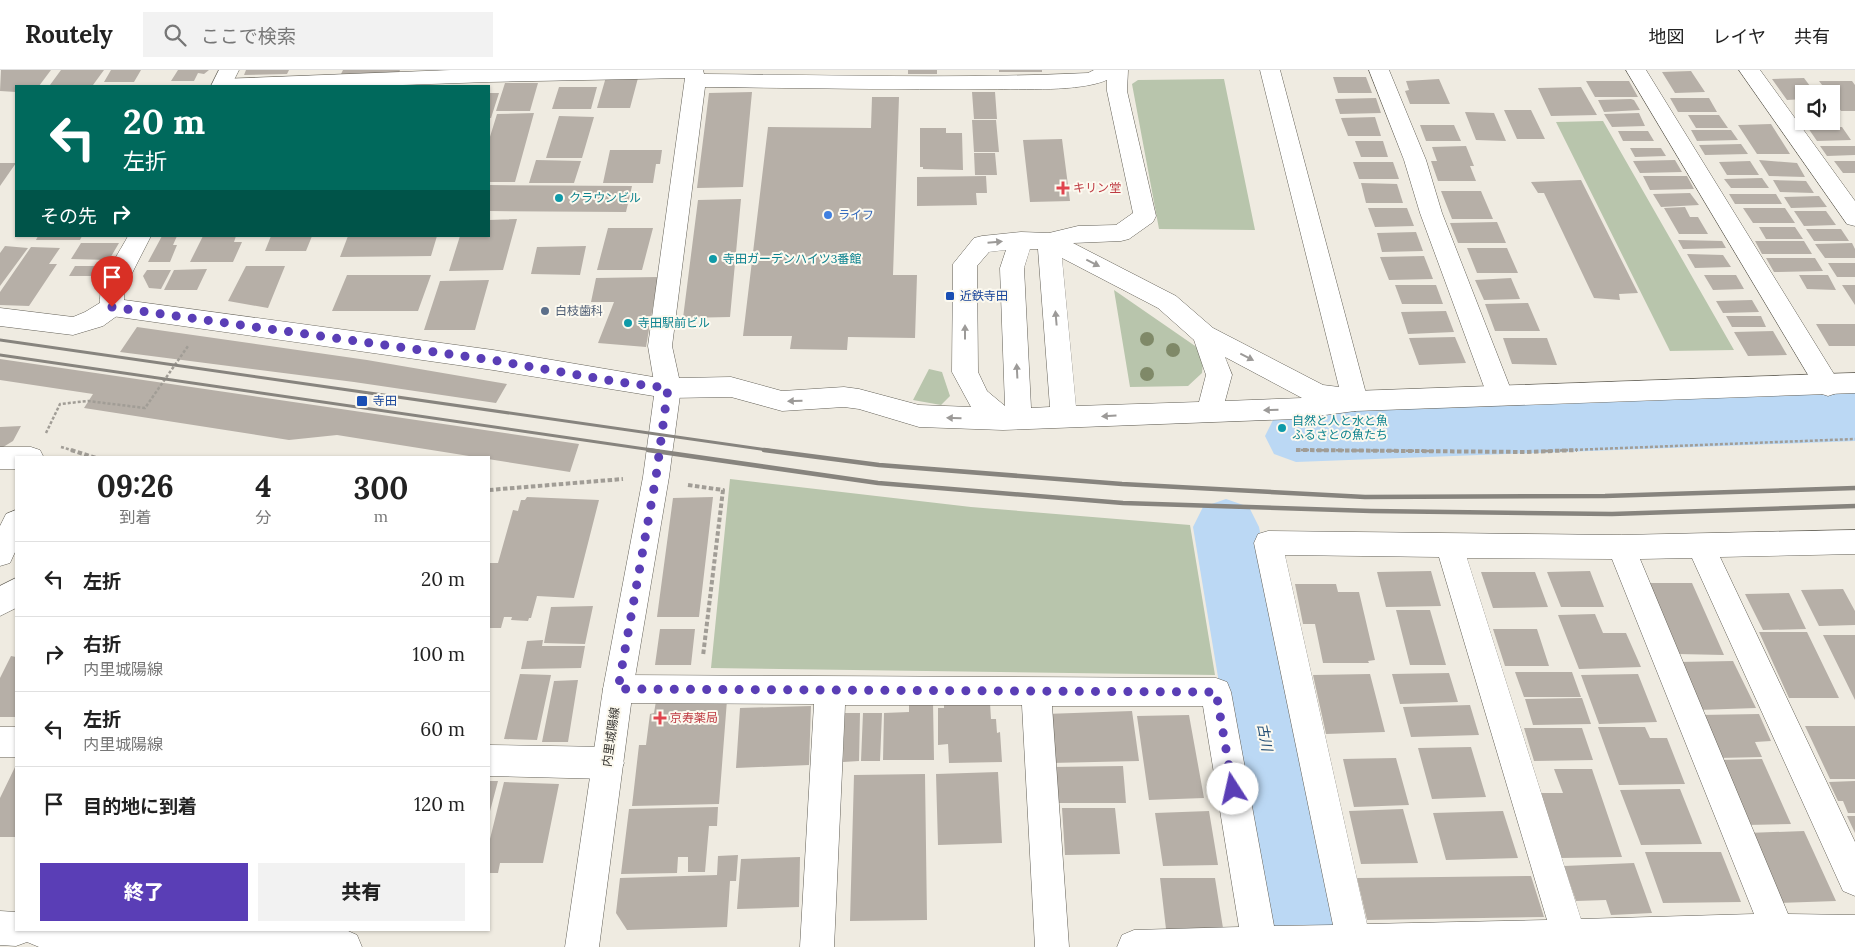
<!DOCTYPE html>
<html lang="ja">
<meta charset="utf-8">
<style>
body{margin:0;font-family:Lora,"Noto Sans JP",serif;background:#f2f2f2;color:#222;height:100vh;display:flex;flex-direction:column;font-size:19px;white-space:nowrap}
*{box-sizing:border-box;margin:0}
p{font-size:16px;color:#767676}
.icon{flex:none;width:28px;height:28px;fill:none;stroke:currentColor;stroke-width:2;stroke-linecap:round;stroke-linejoin:round}
.map{position:relative;flex:1;overflow:hidden}
.details{position:absolute;left:15px;top:386px;width:475px;height:475px;display:flex;flex-direction:column;background:#fff;border-radius:0px;box-shadow:0 1px 4px #0004}
.details>*{flex:none}
.guide{position:absolute;left:15px;top:15px;width:475px;height:152px;border-radius:0px;box-shadow:0 1px 4px #0004;background:#00695c;color:#fff;overflow:hidden}
.tools{position:absolute;left:1795px;top:15px;display:grid;gap:10px}
.tools a{display:grid;place-items:center;width:45px;height:45px;border-radius:0px;background:#fff;box-shadow:0 1px 4px #0004;font-size:25px}
.pin{position:absolute;display:grid;place-items:center;width:42px;height:42px;color:#fff;margin:-51px -21px;border-radius:50% 50% 50% 0;rotate:-45deg;box-shadow:0 0 5px #0007}
.pin .icon{rotate:45deg}
.me{position:absolute;width:55px;margin:-28px;rotate:350deg;stroke-linejoin:round;filter:drop-shadow(0 0 4px #0008)}
.turn{display:flex;align-items:center;gap:18px;height:105px;padding:0 25px;font-size:22px}
.turn .icon{width:65px;height:65px;stroke-width:2.5}
.turn b{display:block;font-size:35px;line-height:42px}
.then{display:flex;align-items:center;height:48px;padding:0 25px;background:#0003;gap:10px;font-size:19px}
.eta{display:flex;justify-content:space-evenly;align-items:center;height:85px;text-align:center}
.eta b{font-size:30px;font-weight:800;line-height:35px}
.button{display:flex;gap:10px;margin-top:auto;padding:10px 25px}
.button a{flex:1;height:58px;border-radius:0px;background:#5a3eb6;color:#fff;font-size:20px;font-weight:800;line-height:58px;text-align:center}
.button a+a{background:#f2f2f2;color:#222}
ul{padding:0;list-style:none}
li{display:flex;align-items:center;gap:15px;height:75px;padding:0 25px;border-top:1px solid #e0e0e0}
li div{flex:1}
li b{display:block;font-size:19px}
li em{font-style:normal}
header{display:flex;align-items:center;gap:30px;box-sizing:border-box;height:70px;padding:0 25px;background:#fff;border-bottom:1px solid #e0e0e0}
header strong{font-size:24px}
nav{display:flex;gap:28px;margin-inline-start:auto;font-size:18px}
.search{width:350px;height:45px;background:#f2f2f2;display:flex;align-items:center;gap:12px;box-sizing:border-box;padding:0 18px;border-radius:0px;color:#767676;font-size:19px}
.map>svg:first-child{display:block}
.green{fill:#b8c5ac}
.lines{fill:none;stroke-linecap:round;stroke-linejoin:round}
.river{fill:#bbd8f4;fill-rule:evenodd}
.building{fill:#b6afa7}
.street-casing{stroke:#646158;stroke-width:1}
.secondary-casing{stroke:#646158;stroke-width:1}
.path-far1{stroke:#a19d96;stroke-width:2.5;stroke-dasharray:3 2;stroke-linecap:butt}
.path{stroke:#a19d96;stroke-width:4;stroke-dasharray:4.5 2.5;stroke-linecap:butt}
.street{fill:#fff;fill-rule:evenodd}
.secondary{fill:#fff;fill-rule:evenodd}
.rail-far1{stroke:#87847e;stroke-width:3}
.rail{stroke:#87847e;stroke-width:4.5}
.tree{fill:#7f8968}
.oneway{fill:#9c9a98}
.route{stroke:#5a3eb6;stroke-width:9;stroke-dasharray:0 16.2}
.health-dot{fill:#e0444e;stroke:#fcf9ef;stroke-width:2}
.culture-dot{fill:#0f9aa8;stroke:#fcf9ef;stroke-width:2}
.shop-dot{fill:#3f7fe0;stroke:#fcf9ef;stroke-width:2}
.transit-dot{fill:#1a4fb4;stroke:#fcf9ef;stroke-width:2}
.service-dot{fill:#5c6f8a;stroke:#fcf9ef;stroke-width:2}
.labels{text-anchor:middle;stroke-width:4;stroke-linejoin:round;paint-order:stroke}
.health-label{font-size:12px;fill:#be3a42;stroke:#fcf9ef;text-anchor:start}
.culture-label{font-size:12px;fill:#0d838f;stroke:#fcf9ef;text-anchor:start}
.shop-label{font-size:12px;fill:#366cbe;stroke:#fcf9ef;text-anchor:start}
.transit-label{font-size:12px;fill:#164399;stroke:#fcf9ef;text-anchor:start}
.service-label{font-size:12px;fill:#4e5e75;stroke:#fcf9ef;text-anchor:start}
.street-label{font-size:12px;fill:#383632;stroke:#fcf9ef}
.water-label{font-size:14px;font-style:italic;fill:#255076;stroke:#fcf9ef}
</style>
<header>
<strong>Routely</strong>
<div class="search"><svg class="icon" aria-label="search" viewBox="0 0 24 24"><circle cx="10" cy="10" r="6"/><path d="M15 15l6 6"/></svg>ここで検索</div>
<nav><a>地図</a><a>レイヤ</a><a>共有</a></nav>
</header>
<div class="map">
<svg width="1855" height="877" viewBox="0 0 1855 877">
<rect width="100%" height="100%" fill="#efebe1"/>
<path class="green" d="M1224,9L1255,160L1159,159L1132,14L1138,10Z
M1603,51L1734,280L1670,281L1556,52Z
M1114,220L1198,278L1203,293L1202,303L1188,316L1130,317Z
M929,299L942,302L950,326L941,335L913,330Z
M730,409L971,437L1190,455L1215,605L711,598Z"/>
<g class="lines">
<path class="river" d="M1855,321V371L1296,392L1274,384L1265,366L1274,348L1296,340Z
M1226,429L1249,437L1259,457L1345,877H1263L1193,457L1203,437Z"/>
</g>
<path class="building" d="M1,0H51L39,16H16V22L0,21Z
M61,0H104L93,15H50Z
M111,0H141L134,12H104Z
M178,0H209L204,4L198,3L194,11H171Z
M246,0H289L287,4L244,5Z
M343,0H400L399,3L341,4Z
M908,0H937V4H908Z
M999,0H1042V2H999Z
M1691,1L1705,22L1675,23L1662,2Z
M606,7L638,8L630,38H597Z
M1333,7H1366L1372,23H1338Z
M1804,8L1816,24H1804V29L1787,30L1772,9Z
M1439,9L1450,34H1410L1405,21L1409,20L1406,11Z
M1586,11H1629L1638,27H1595Z
M1819,11H1852L1855,15V41H1841L1831,27V24H1829Z
M505,13H538L530,41H496Z
M559,17H597L591,39H552Z
M1581,17L1597,45L1551,46L1538,18Z
M752,22L743,117L697,118L709,23Z
M972,22H995L997,49H974Z
M489,23H499L491,48H489Z
M872,27H899L893,205H917L915,268L848,267L847,280L790,279L792,266H743L768,57L871,58Z
M1376,28L1381,43L1340,44L1335,29Z
M1670,28H1709L1717,42H1678Z
M1631,29L1634,30L1640,40L1604,42L1598,30Z
M1504,40H1531L1545,69H1517Z
M1465,42L1494,43L1506,71L1476,70Z
M534,43L515,112H489V70L497,44Z
M1639,43L1645,56L1612,57L1604,44Z
M1688,45H1719L1728,58H1696Z
M559,46L594,47L582,88H546Z
M1375,47L1381,66H1348L1341,48Z
M972,50H996L999,82H974Z
M1771,54L1790,84H1757L1738,55Z
M1420,55H1454L1461,71H1426Z
M1842,57L1851,70L1817,71L1808,58Z
M920,58H946V63H962L963,100L923,99V97H920Z
M1691,60H1731L1738,70L1697,71Z
M1618,61H1648L1654,71H1623Z
M1062,69L1070,131L1030,132L1023,70Z
M1355,71H1383L1388,87H1361Z
M1741,74L1748,84L1705,85L1699,75Z
M1466,76L1474,96H1470L1476,111H1438L1431,91H1437L1432,77Z
M1820,76H1855V85L1827,86Z
M1630,78H1661L1666,86L1635,87Z
M610,80H662L660,94H656L653,113H603Z
M974,83H995L997,105H975Z
M536,90L581,91L574,113H529Z
M1675,90L1682,102L1640,103L1633,91Z
M1759,90L1797,93L1805,107L1769,106Z
M1750,91L1759,105H1727L1719,92Z
M1834,91H1855V103H1843Z
M1353,92H1393L1399,109H1359Z
M0,93H16L0,116Z
M986,106L987,123H976L977,135L917,136V107Z
M1643,106H1687L1694,119L1650,120Z
M1762,108L1769,118H1731L1724,109Z
M1581,110L1638,223L1619,224L1620,230L1594,228L1544,123H1538L1531,112Z
M1773,110L1806,111L1814,123L1780,122Z
M1361,113L1397,114L1403,133H1366Z
M489,115L632,116L626,142L489,141Z
M1441,121H1481L1493,149H1452Z
M1690,123L1699,135L1661,137L1653,124Z
M1729,124H1776L1782,134H1735Z
M1819,126L1827,137L1791,138L1784,127Z
M741,129L730,247L683,248L698,130Z
M1685,137L1690,147H1698L1708,164H1679L1664,138Z
M1368,138H1407L1414,156L1375,157Z
M1743,138H1785L1795,153H1753Z
M1794,141H1826L1836,155L1804,156Z
M517,149L503,200L449,201L460,166H489V150Z
M1497,152L1506,173H1458L1450,153Z
M1759,157H1795L1803,169H1766Z
M608,158H653L642,200H597Z
M1806,159H1841L1849,171H1814Z
M1416,162L1423,181L1382,182L1377,163Z
M38,166H82L80,170H36Z
M162,166H177L173,175H177L170,192H148Z
M203,166H236L234,172H242L233,192H190Z
M271,166H312L306,181H265Z
M348,166H437L431,186L340,187Z
M1678,170L1722,171L1726,178L1683,179Z
M1755,171H1804L1812,184H1762Z
M81,173H119L109,190L71,189Z
M1852,173L1855,179V188H1825L1815,174Z
M5,176L28,178L0,216V183Z
M586,176L580,205L531,204L537,177Z
M31,177L60,178L49,194H57L29,236L0,235V222Z
M1467,178H1507L1518,203H1477Z
M1687,184L1723,185L1731,197L1695,198Z
M1424,186L1433,209L1389,210L1380,187Z
M1766,188H1815L1823,201L1774,202Z
M1828,193H1855V207H1837Z
M75,196H105L100,206H69Z
M246,196H285L268,238L228,231Z
M207,199L197,220H164L174,200Z
M147,200H171L161,219L149,218L143,206Z
M347,205H431L418,241H332Z
M1704,205H1736L1744,219L1713,220Z
M1799,205H1828L1836,220L1807,219Z
M658,207L646,277L598,273L614,232H591L596,208Z
M1511,208L1520,229L1484,230L1475,210Z
M489,210L475,260H424L440,211Z
M1395,215H1436L1443,234H1402Z
M1842,215H1855V235Z
M1752,230L1759,242L1723,243L1716,231Z
M1528,233L1540,261H1495L1485,234Z
M1446,241L1454,262L1408,264L1401,242Z
M1726,246H1761L1766,257H1732Z
M1816,254H1855V276H1829Z
M137,257L367,290L507,314L496,333L354,312L120,282Z
M1773,261L1787,285L1748,286L1734,262Z
M1455,267L1466,293L1419,295L1409,268Z
M1503,268H1547L1557,295L1512,294Z
M0,289L579,374L570,402L337,365L289,370L84,338L93,324L0,310Z
M21,356L13,371L0,379V357Z
M527,427L599,430L574,528L537,526L531,548H529L528,551L511,550L512,547H504L501,558H489V493H498L513,440L518,441L521,430H525Z
M713,427L699,547H657L673,428Z
M1431,501L1441,536L1386,537L1377,502Z
M1590,501L1604,537H1561L1547,502Z
M1481,502H1535L1548,537L1493,538Z
M1648,513H1692L1724,585L1678,584Z
M1295,514H1336L1338,522H1359L1375,590L1368,591L1369,593H1323L1315,554H1303Z
M1843,519L1855,541V555L1819,556L1801,520Z
M1789,523L1806,559L1763,560L1745,524Z
M593,536L585,574L544,573L551,537Z
M1396,540H1430L1446,595H1410Z
M1595,544L1603,563H1626L1641,597L1579,599L1558,545Z
M660,559H695L691,595H655Z
M1493,559H1537L1549,596H1505Z
M1759,562H1807L1839,628H1789Z
M1823,565H1855V630Z
M543,570L542,576H585L581,598L521,599L527,571Z
M11,586L16,587V647H0V608Z
M1733,591L1756,638L1698,640L1678,592Z
M1515,602H1572L1581,627H1524Z
M1449,603L1458,632L1400,634L1392,604Z
M520,604L551,605L537,670L504,669Z
M1370,604L1385,662L1326,664L1313,605Z
M1638,604L1657,652L1599,654L1581,605Z
M578,610L568,672H542L554,611Z
M1582,628L1591,654L1533,655L1525,629Z
M727,630L719,734L632,736L639,675H646L650,644L654,643L656,631Z
M909,632H933L934,690H883L884,643L909,642Z
M990,633L991,649H996L997,663L1000,662L1002,692L949,693L948,674L938,675V638H944V634Z
M1470,635L1479,665L1411,667L1403,637Z
M811,636L809,695L736,698L740,638Z
M1132,641L1139,691L1050,693L1045,644Z
M845,643H860L859,691L843,692Z
M863,643H882L880,691H861Z
M1759,644L1771,671L1755,672L1762,687L1718,688L1700,645Z
M1189,645L1204,728L1149,730L1137,646Z
M1805,656H1855V709H1830Z
M1598,657H1645L1650,668H1667L1685,714L1619,715Z
M1524,658H1582L1593,690L1534,691Z
M1471,677L1486,727L1432,729L1418,678Z
M1396,688L1409,735L1354,737L1343,689Z
M1762,689L1791,754L1747,755L1719,690Z
M16,695V767H0V728Z
M1123,696L1126,733H1053L1051,697Z
M1554,699H1592L1622,787L1561,788L1541,723H1563Z
M998,702L1002,773L938,775L936,704Z
M925,704L927,850L850,851L854,705Z
M489,711H498L489,745Z
M1855,711V743H1848L1843,731H1838L1829,712Z
M504,712L559,714L543,793H500L498,803H489V773Z
M1680,719L1702,774L1641,775L1620,720Z
M718,737L717,756H709L705,802H688V787H678L677,803L621,804L629,739Z
M1062,738H1115L1120,784L1065,785Z
M1403,739L1418,793L1361,794L1349,741Z
M1209,741L1218,795L1163,796L1155,743Z
M1503,741L1518,788L1446,790L1433,743Z
M1847,746H1855V763Z
M1804,761L1836,831L1777,833L1747,763Z
M1645,782H1721L1741,832L1663,833Z
M738,785L736,811H730L727,857L627,860L616,843L620,808L717,805L718,786Z
M800,787L799,837L737,839L741,789Z
M1634,793L1652,843L1611,845L1606,830L1576,831L1564,796Z
M1531,806L1544,847L1367,850L1357,808Z
M1160,808H1215L1223,858L1166,859Z"/>
<g class="lines">
<g class="street-casing">
<path id="street" d="M451,0H703L704,4C832,5 960,9 1088,3L1094,0H1128L1127,21L1156,146L1153,152L1129,169L1121,171L1073,173L1176,226L1213,258L1323,315L1339,317L1260,0H1280L1368,331L1364,338L1355,341L1295,349L1003,360L919,357L859,339L844,337L782,341L731,327L668,328L659,325L655,318L648,276L685,8L488,12L374,16H211L214,11L221,9ZM1107,10V21L1133,143L1116,155L1078,156L1049,163L1021,162L982,166L974,168L953,194L952,302L971,337L919,335L859,319L844,317L782,321L731,307L679,308L672,276L705,17C800,18 896,20 991,19C1022,19 1080,22 1107,10ZM1030,179H1038L1050,337L1031,338L1024,198ZM1006,180L1000,198L1005,336L987,321L978,302L977,196L989,182ZM1062,188L1158,238L1194,270L1206,305L1199,332L1076,336ZM1225,287L1302,328L1225,331L1232,305Z
M1369,0H1389L1426,90L1442,143L1513,325L1509,332L1500,335L1491,332L1487,325L1420,143L1404,90Z
M1626,0H1646L1837,309L1841,316L1837,323L1828,326L1819,323Z
M1739,0H1760L1855,131V156L1847,154Z
M112,228L121,231L124,237L121,243L103,256L73,265L0,256V238L73,247L85,242L103,231Z
M0,377H31L40,380L44,388H16V399H0Z
M16,440V480L10,493L0,496V456L6,444Z
M1855,460V484L1720,487L1855,772V826L1843,821L1692,488L1640,489L1788,844L1855,845V877H1117L1122,865L1134,860L1239,857L1203,636H1052L1069,877H1035L1022,635H845L834,877H800L814,634L618,633L607,629L603,619L607,609L618,605L1216,608L1227,612L1231,622L1274,856L1333,855L1254,473L1258,464L1268,461L1621,465ZM1285,485L1439,487L1547,850L1367,854ZM1467,488L1612,489L1754,844L1581,849Z
M16,508V538L0,546V516Z
M0,657H16V687H0Z
M489,675L608,677L619,682L624,693L619,704L608,709L489,706Z
M0,841L16,842V860H346L357,865L362,877H39L27,872L16,876L0,875Z"/>
</g>
<g class="secondary-casing">
<path id="secondary" d="M219,0H239L231,16H211Z
M128,166H151L124,219V230L493,280L677,311L681,318L669,407L633,619L599,877H565L603,619L643,407L654,326L493,300L112,246L103,243C91,221 117,187 128,166Z
M1855,303V323L1355,341L1346,338L1342,331L1346,324L1355,321Z"/>
</g>
<path class="path-far1" d="M46,363L60,334L88,331L145,338L188,276
M61,377L75,381
M1296,380L1439,381
M1545,381L1855,369"/>
<path class="path" d="M71,380L96,388
M1296,380L1526,382L1577,380
M688,415L723,420L703,586
M489,420L623,409"/>
<use href="#street" class="street"/>
<use href="#secondary" class="secondary"/>
<path class="rail-far1" d="M0,270L774,381
M0,285L659,381"/>
<path class="rail" d="M648,380L878,413L1123,433L1371,441L1612,444L1855,436
M764,380L879,395L1122,414L1365,427L1605,426L1855,418"/>
</g>
<g class="tree">
<circle cx="1147" cy="269" r="7"/>
<circle cx="1173" cy="280" r="7"/>
<circle cx="1147" cy="304" r="7"/>
</g>
<defs><path id="oneway-solid" d="M-6-.8H1V-3.2L6.5 0L1 3.2V.8H-6Z" transform="scale(1.25)"/></defs>
<g class="oneway">
<use href="#oneway-solid" transform="translate(995 172) rotate(-5)"/>
<use href="#oneway-solid" transform="translate(1093 193) rotate(27)"/>
<use href="#oneway-solid" transform="translate(1056 248) rotate(-95)"/>
<use href="#oneway-solid" transform="translate(965 262) rotate(-90)"/>
<use href="#oneway-solid" transform="translate(1247 287) rotate(27)"/>
<use href="#oneway-solid" transform="translate(1017 301) rotate(-93)"/>
<use href="#oneway-solid" transform="translate(795 331) rotate(178)"/>
<use href="#oneway-solid" transform="translate(1271 340) rotate(178)"/>
<use href="#oneway-solid" transform="translate(1109 346) rotate(177)"/>
<use href="#oneway-solid" transform="translate(954 348) rotate(-178)"/>
</g>
<g class="lines">
<path class="route" d="M112,237L492,290L619,312L668,318L656,407L618,619L1216,622L1233,719"/>
</g>
<g class="health-dot">
<path d="M1060.5 110.5h5v5h5v5h-5v5h-5v-5h-5v-5h5z"/>
<path d="M657.5 640.5h5v5h5v5h-5v5h-5v-5h-5v-5h5z"/>
</g>
<g class="culture-dot">
<circle cx="559" cy="128" r="5"/>
<circle cx="713" cy="189" r="5"/>
<circle cx="628" cy="253" r="5"/>
<circle cx="1282" cy="358" r="5"/>
</g>
<circle class="shop-dot" cx="828" cy="145" r="5"/>
<g class="transit-dot">
<rect x="945" y="221" width="10" height="10" rx="2.5"/>
<rect x="356" y="325" width="12" height="12" rx="2.5"/>
</g>
<circle class="service-dot" cx="545" cy="241" r="5"/>
<g class="labels">
<g class="health-label">
<text x="1073" y="122">キリン堂</text>
<text x="670" y="652">京寿薬局</text>
</g>
<g class="culture-label">
<text x="569" y="132">クラウンビル</text>
<text x="723" y="193">寺田ガーデンハイツ3番館</text>
<text x="638" y="257">寺田駅前ビル</text>
<text x="1292" y="355">自然と人と水と魚<tspan x="1292" dy="14">ふるさとの魚たち</tspan></text>
</g>
<g class="shop-label">
<text x="838" y="149">ライフ</text>
</g>
<g class="transit-label">
<text x="960" y="230">近鉄寺田</text>
<text x="373" y="335">寺田</text>
</g>
<g class="service-label">
<text x="555" y="245">白枝歯科</text>
</g>
<g class="street-label">
<text transform="translate(611 667) rotate(-82)" y="4">内里城陽線</text>
</g>
<g class="water-label">
<text transform="translate(1265 667) rotate(79)" y="5">古川</text>
</g>
</g>
</svg>
<div class="tools">
<a><svg class="icon" aria-label="sound" viewBox="0 0 24 24"><path d="M4 9h4l5-4v14l-5-4H4zM17 9q2 3 0 6"/></svg></a>
</div>
<div class="pin" style="left:112px;top:237px;background:#d93025"><svg class="icon" aria-label="arrive" viewBox="0 0 24 24"><path d="M6 21V4h12l-3 4 3 4H6"/></svg></div>
<svg class="me" style="left:1233px;top:719px" viewBox="-20 -20 40 40"><circle r="19" fill="#fff"/><path d="M0-13L10 11 0 6-10 11z" fill="#5a3eb6"/></svg>
<div class="guide">
<div class="turn"><svg class="icon" aria-label="left" viewBox="0 0 24 24"><path d="M17 20v-9H6M10 6l-5 5 5 5"/></svg><div><b>20 m</b>左折</div></div>
<div class="then">その先<svg class="icon" aria-label="right" viewBox="0 0 24 24"><path d="M7 20v-9h11M14 6l5 5-5 5"/></svg></div>
</div>
<section class="details">
<div class="eta">
<div><b>09:26</b><p>到着</p></div>
<div><b>4</b><p>分</p></div>
<div><b>300</b><p>m</p></div>
</div>
<ul>
<li><svg class="icon" aria-label="left" viewBox="0 0 24 24"><path d="M17 20v-9H6M10 6l-5 5 5 5"/></svg><div><b>左折</b></div><em>20 m</em></li>
<li><svg class="icon" aria-label="right" viewBox="0 0 24 24"><path d="M7 20v-9h11M14 6l5 5-5 5"/></svg><div><b>右折</b><p>内里城陽線</p></div><em>100 m</em></li>
<li><svg class="icon" aria-label="left" viewBox="0 0 24 24"><path d="M17 20v-9H6M10 6l-5 5 5 5"/></svg><div><b>左折</b><p>内里城陽線</p></div><em>60 m</em></li>
<li><svg class="icon" aria-label="arrive" viewBox="0 0 24 24"><path d="M6 21V4h12l-3 4 3 4H6"/></svg><div><b>目的地に到着</b></div><em>120 m</em></li>
</ul>
<div class="button"><a>終了</a><a>共有</a></div>
</section>
</div>
